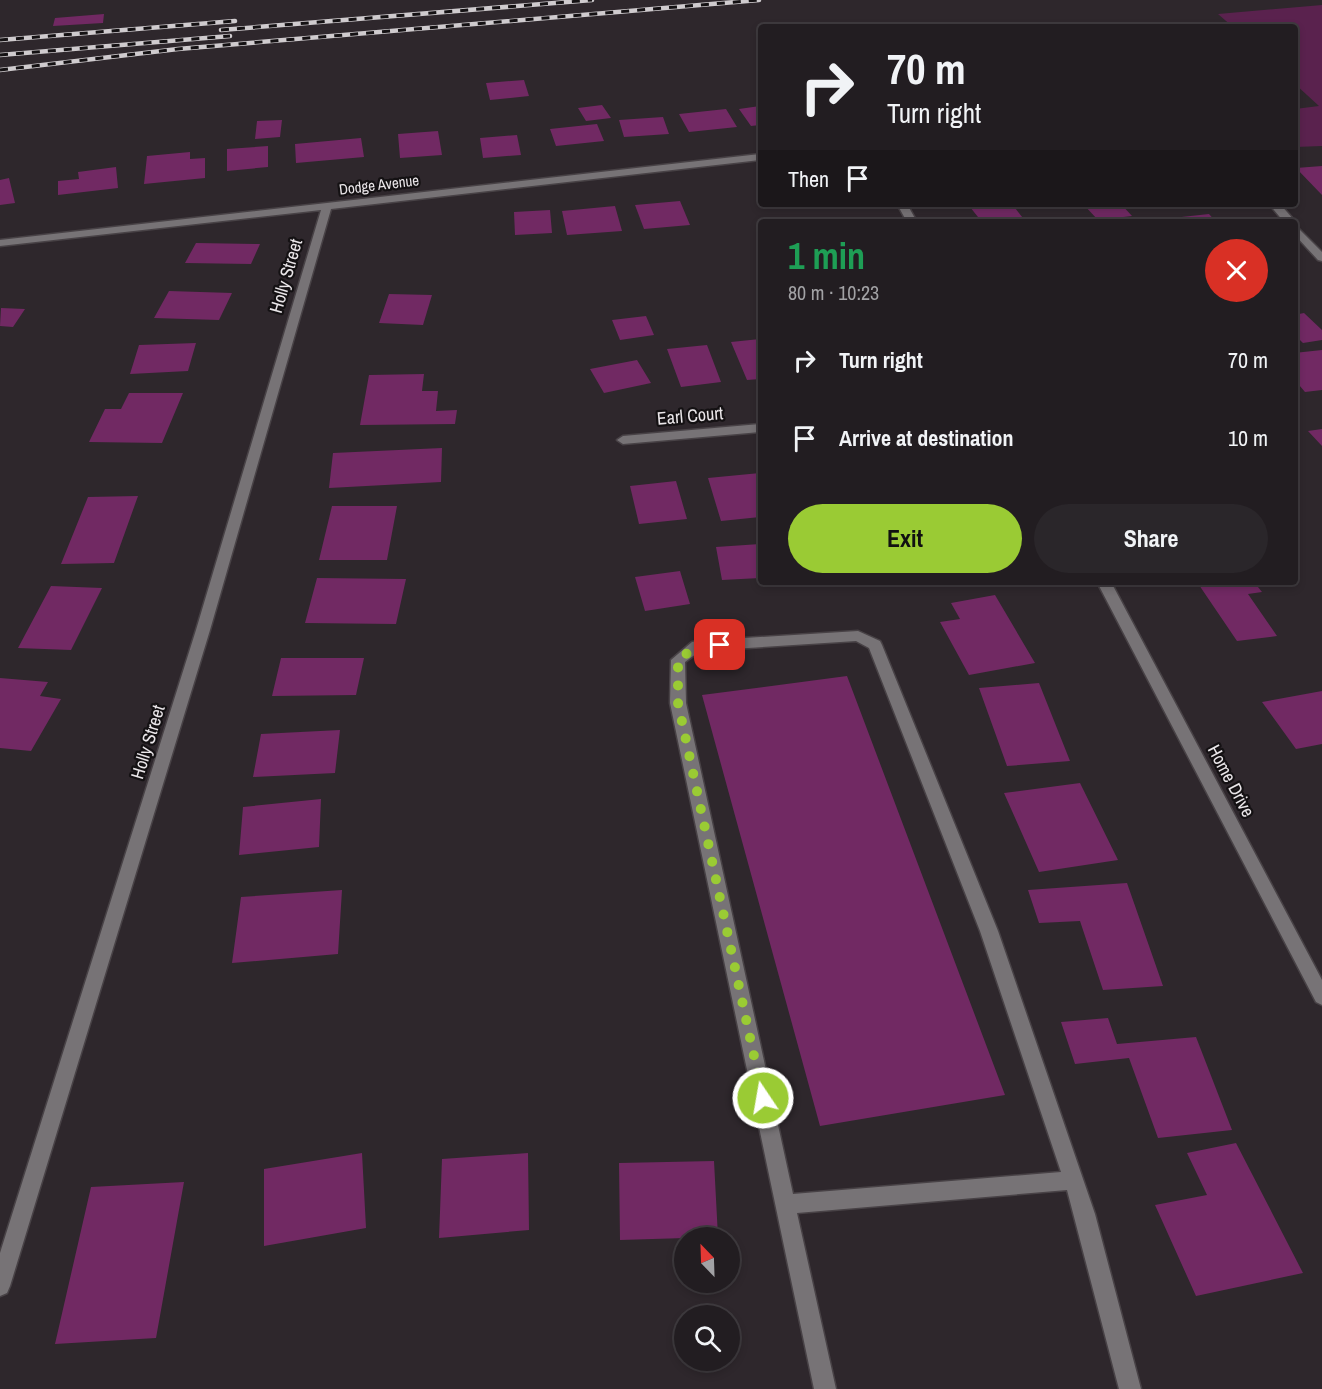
<!DOCTYPE html>
<meta charset="utf-8">
<style>
body{margin:0;font-family:"Archivo Narrow",sans-serif;background:#2a262a;color:#f1f3f6;height:100vh;display:flex;flex-direction:column;font-size:22px;white-space:nowrap}
*{box-sizing:border-box;margin:0}
p{font-size:20px;color:#a2a2a5}
.icon{flex:none;width:33px;height:33px;fill:none;stroke:currentColor;stroke-width:2;stroke-linecap:round;stroke-linejoin:round}
.map{position:relative;flex:1;overflow:hidden}
.sheet{position:absolute;left:758px;top:219px;width:540px;height:366px;display:flex;flex-direction:column;background:#221d21;border-radius:6px;box-shadow:0 3px 9px #0003,0 0 0 2px #3f3b3f}
.sheet>*{flex:none}
.top-card{position:absolute;left:758px;top:24px;width:540px;height:183px;border-radius:6px;box-shadow:0 3px 9px #0003,0 0 0 2px #3f3b3f;background:#221d21;color:#f1f3f6;overflow:hidden}
.needle{width:39px;rotate:337deg}
.tools{position:absolute;left:674px;top:1227px;display:grid;gap:12px}
.tools a{display:grid;place-items:center;width:66px;height:66px;border-radius:50%;background:#221d21;box-shadow:0 3px 9px #0003,0 0 0 2px #3f3b3f;font-size:30px}
.pin{position:absolute;display:grid;place-items:center;width:51px;height:51px;color:#fff;margin:-26px;border-radius:12px;box-shadow:0 3px 9px #0006}
.me{position:absolute;width:66px;margin:-33px;rotate:348deg;stroke-linejoin:round;filter:drop-shadow(0 0 4px #0008)}
.turn{display:flex;align-items:center;gap:21px;height:126px;padding:0 30px;font-size:27px}
.turn .icon{width:78px;height:78px;stroke-width:2.5}
.turn b{display:block;font-size:42px;line-height:51px}
.then{display:flex;align-items:center;height:57px;padding:0 30px;background:#0003;gap:12px;font-size:22px}
.round{display:grid;place-items:center;flex:none;width:63px;height:63px;border-radius:32px;background:#2a262a}
.head{display:flex;align-items:center;justify-content:space-between;height:102px;padding:0 30px}
h1{font-size:36px;font-weight:800;line-height:45px;color:#1e9e55}
.cta{display:flex;gap:12px;margin-top:auto;padding:12px 30px}
.cta a{flex:1;height:69px;border-radius:36px;background:#9acb34;color:#111;font-size:24px;font-weight:800;line-height:69px;text-align:center}
.cta a+a{background:#2a262a;color:#f1f3f6}
ul{padding:0;list-style:none}
li{display:flex;align-items:center;gap:18px;height:78px;padding:0 30px}
li div{flex:1}
li b{display:block;font-size:22px}
li em{font-style:normal}
.map>svg:first-child{display:block}
.green{fill:#5a224e}
.building{fill:#712963}
.lines{fill:none;stroke-linecap:round;stroke-linejoin:round}
.minor-casing{stroke:#484246;stroke-width:3}
.minor{fill:#777376;fill-rule:evenodd}
.rail-casing{stroke:#cfcbce;stroke-width:4.5}
.rail{stroke:#141113;stroke-width:3;stroke-dasharray:8;stroke-linecap:butt}
.route{stroke:#9acb34;stroke-width:10;stroke-dasharray:0 18}
.labels{text-anchor:middle;stroke-width:4.5;stroke-linejoin:round;paint-order:stroke}
.far-street-label{font-size:15px;fill:#eae6e9;stroke:#141113}
.street-label{font-size:18px;fill:#eae6e9;stroke:#141113}
</style>
<div class="map">
<svg width="1322" height="1389" viewBox="0 0 1322 1389">
<rect width="100%" height="100%" fill="#2e272c"/>
<path class="green" d="M1322,5V146L1295,147V109L1319,106L1295,84L1294,27H1233L1218,14Z"/>
<path class="building" d="M104,14L103,23L53,26L55,18Z
M524,80L529,96L490,100L486,83Z
M602,105L611,118L586,121L578,108Z
M760,106V125L751,126L739,109Z
M726,109L737,127L689,132L679,114Z
M663,117L669,134L624,137L619,120Z
M282,120L280,137L255,139L257,121Z
M597,124L604,141L556,146L550,129Z
M438,131L442,155L400,158L398,134Z
M517,135L521,155L483,158L480,138Z
M361,138L364,157L296,163L295,144Z
M268,146V167L227,171V149Z
M190,152V159L205,158V178L144,184L147,156Z
M1322,166V195L1296,168Z
M116,167L118,188L58,195V181L79,179L78,172Z
M9,178L15,203L0,205V180Z
M680,201L690,225L644,229L635,205Z
M995,204H1012L1026,222H982L970,207Z
M1083,204H1121L1132,216L1098,220Z
M615,206L622,231L567,235L562,211Z
M550,210L552,233L515,235L514,212Z
M1209,214L1216,222H1165L1163,219Z
M196,243L260,244L251,264L185,263Z
M169,291L232,293L219,320L154,318Z
M389,294L432,295L423,325L379,323Z
M1,308L25,309L13,327L0,326Z
M1304,313L1322,330V340L1303,343L1294,334V315Z
M646,316L654,335L620,340L612,320Z
M760,339V379L747,380L731,342Z
M196,343L188,371L130,374L139,345Z
M707,345L721,382L681,387L667,349Z
M1322,350V390L1305,392L1294,379V353Z
M637,360L651,383L604,393L590,369Z
M424,374L422,391H438L436,411L457,410L455,424L360,425L369,375Z
M129,393H183L162,443L89,442L105,409H121Z
M1322,429V446L1308,431Z
M442,448L441,482L329,488L333,453Z
M760,473V517L721,521L708,478Z
M676,481L687,519L639,524L630,486Z
M138,496L114,563L61,564L88,497Z
M332,506H397L387,560H319Z
M760,544V578L722,580L716,547Z
M680,571L690,604L645,611L635,577Z
M317,578L406,579L396,624L305,623Z
M808,582H843V584L810,587Z
M1197,582H1254L1262,592L1248,594L1277,636L1237,641Z
M51,586L102,588L71,650L18,648Z
M995,595L1035,663L969,675L940,622L960,619L951,603Z
M281,658H364L356,695L272,696Z
M847,676L1005,1095L820,1126L702,695Z
M0,678L48,682L40,696L61,699L31,751L0,748Z
M1039,683L1070,761L1007,766L979,688Z
M1322,691V744L1296,749L1262,702Z
M340,730L335,773L253,777L261,734Z
M1080,783L1118,860L1039,872L1004,793Z
M321,799L319,847L239,855L243,807Z
M1127,883L1163,986L1103,990L1080,921L1039,923L1028,890Z
M342,890L338,954L232,963L241,897Z
M1108,1018L1117,1044L1196,1037L1232,1130L1158,1138L1129,1058L1075,1064L1061,1022Z
M1236,1143L1303,1273L1196,1296L1155,1205L1207,1195L1187,1153Z
M362,1153L366,1228L264,1246V1169Z
M528,1153L529,1230L439,1238L442,1159Z
M714,1161L718,1237L620,1240L619,1163Z
M184,1182L156,1338L55,1344L91,1187Z"/>
<g class="lines">
<g class="minor-casing">
<path id="minor" d="M760,154V160L331,209L210,630L10,1286L7,1293L0,1296V1253L196,630L321,210L0,246V240Z
M897,204H907L917,222H907Z
M1269,204H1280L1294,220L1295,222L1294,223L1284,222Z
M1294,224L1322,252V261L1318,260L1294,234Z
M760,424V432L623,444L617,440L623,436Z
M1097,582H1111L1322,980V1005L1316,1002Z
M858,631L880,641L882,645L998,931L1095,1214L1141,1389H1119L1067,1190L797,1213L836,1389H814L670,703L671,660L692,642L697,641ZM856,641L869,648L980,931L1061,1172L793,1194L686,703L685,662L700,651Z"/>
</g>
<use href="#minor" class="minor"/>
<g class="rail-casing">
<path id="rail" d="M221,30L592,0
M0,40L235,21
M0,55L230,36
M0,70L178,49L759,0"/>
</g>
<use href="#rail" class="rail"/>
</g>
<g class="lines">
<path class="route" d="M720,645L697,646L678,660V703L763,1098"/>
</g>
<g class="labels">
<g class="far-street-label">
<text transform="translate(379 185) rotate(-7)" y="5">Dodge Avenue</text>
</g>
<g class="street-label">
<text transform="translate(286 276) rotate(-74)" y="6">Holly Street</text>
<text transform="translate(690 416) rotate(-5)" y="6">Earl Court</text>
<text transform="translate(148 742) rotate(-73)" y="6">Holly Street</text>
<text transform="translate(1231 781) rotate(62)" y="6">Home Drive</text>
</g>
</g>
</svg>
<div class="tools">
<a><svg class="needle" viewBox="-14 -14 28 28"><path d="M0-13l5 13h-10z" fill="#e53935"/><path d="M0 13l5-13h-10z" fill="#a2a2a5"/></svg></a>
<a><svg class="icon" aria-label="search" viewBox="0 0 24 24"><circle cx="10" cy="10" r="6"/><path d="M15 15l6 6"/></svg></a>
</div>
<div class="pin" style="left:720px;top:645px;background:#d93025"><svg class="icon" aria-label="arrive" viewBox="0 0 24 24"><path d="M6 21V4h12l-3 4 3 4H6"/></svg></div>
<svg class="me" style="left:763px;top:1098px" viewBox="-20 -20 40 40"><circle r="17" fill="#9acb34" stroke="#fff" stroke-width="3"/><path d="M0-11L8 9 0 5-8 9z" fill="#fff"/></svg>
<div class="top-card">
<div class="turn"><svg class="icon" aria-label="right" viewBox="0 0 24 24"><path d="M7 20v-9h11M14 6l5 5-5 5"/></svg><div><b>70 m</b>Turn right</div></div>
<div class="then">Then<svg class="icon" aria-label="arrive" viewBox="0 0 24 24"><path d="M6 21V4h12l-3 4 3 4H6"/></svg></div>
</div>
<section class="sheet">
<div class="head"><div><h1>1 min</h1><p>80 m · 10:23</p></div><a class="round" style="background:#d93025;color:#fff"><svg class="icon" aria-label="close" viewBox="0 0 24 24"><path d="M6 6l12 12M18 6L6 18"/></svg></a></div>
<ul>
<li><svg class="icon" aria-label="right" viewBox="0 0 24 24"><path d="M7 20v-9h11M14 6l5 5-5 5"/></svg><div><b>Turn right</b></div><em>70 m</em></li>
<li><svg class="icon" aria-label="arrive" viewBox="0 0 24 24"><path d="M6 21V4h12l-3 4 3 4H6"/></svg><div><b>Arrive at destination</b></div><em>10 m</em></li>
</ul>
<div class="cta"><a>Exit</a><a>Share</a></div>
</section>
</div>
